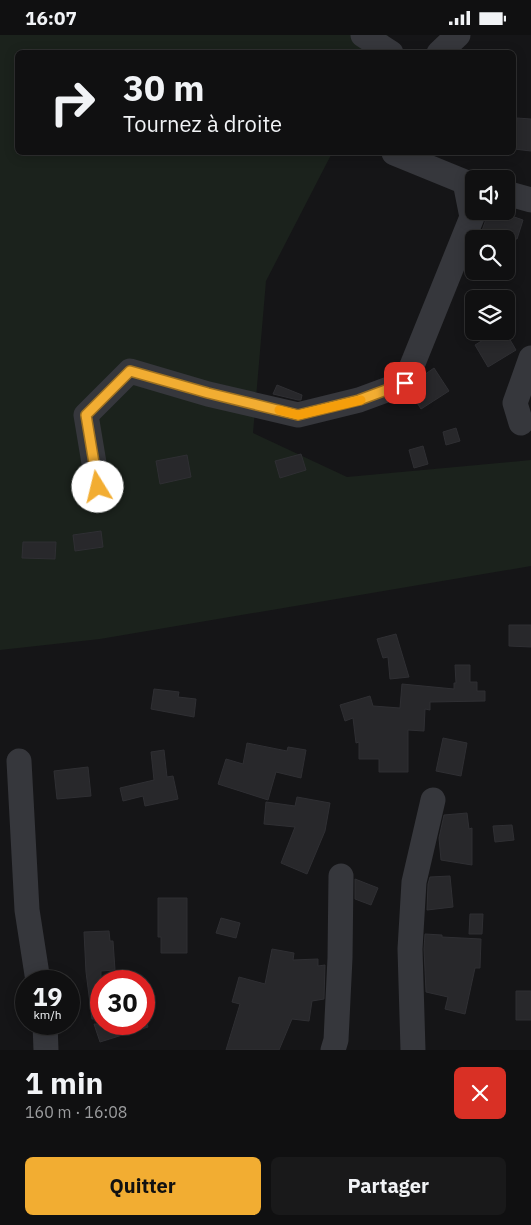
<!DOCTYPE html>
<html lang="fr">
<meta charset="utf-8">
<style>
body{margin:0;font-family:"IBM Plex Sans",sans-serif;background:#19191a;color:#f1f3f6;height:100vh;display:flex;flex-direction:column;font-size:19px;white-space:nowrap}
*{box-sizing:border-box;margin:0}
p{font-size:16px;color:#9c9d9f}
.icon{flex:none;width:28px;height:28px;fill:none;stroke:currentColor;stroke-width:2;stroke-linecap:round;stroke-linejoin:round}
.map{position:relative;height:1015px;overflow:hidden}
.side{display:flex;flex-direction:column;background:#101011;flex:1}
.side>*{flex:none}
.banner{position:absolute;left:15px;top:15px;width:501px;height:105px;border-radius:8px;box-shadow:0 2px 12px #0003,0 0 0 1px #303031;background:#101011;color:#f1f3f6;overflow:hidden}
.fabs{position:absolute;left:465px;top:135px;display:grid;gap:10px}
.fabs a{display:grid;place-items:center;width:50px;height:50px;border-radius:8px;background:#101011;box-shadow:0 2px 12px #0003,0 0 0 1px #303031;font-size:25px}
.speed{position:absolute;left:15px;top:935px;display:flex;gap:10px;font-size:25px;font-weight:700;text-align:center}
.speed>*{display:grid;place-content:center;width:65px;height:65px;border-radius:50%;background:#101011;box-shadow:0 2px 12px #0003,0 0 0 1px #303031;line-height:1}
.speed small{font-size:12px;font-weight:400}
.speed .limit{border:8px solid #d22;background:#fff;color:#111}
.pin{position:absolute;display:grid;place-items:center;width:42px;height:42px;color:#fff;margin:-21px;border-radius:10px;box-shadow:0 2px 8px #0006}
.me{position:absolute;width:55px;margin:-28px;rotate:351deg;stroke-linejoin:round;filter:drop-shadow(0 0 4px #0008)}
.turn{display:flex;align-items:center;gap:18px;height:105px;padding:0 25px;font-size:22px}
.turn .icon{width:65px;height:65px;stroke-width:2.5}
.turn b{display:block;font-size:35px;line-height:42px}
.round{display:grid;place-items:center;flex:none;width:52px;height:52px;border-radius:8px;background:#19191a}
.summary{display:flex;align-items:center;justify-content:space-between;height:85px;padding:0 25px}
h1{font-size:30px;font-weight:800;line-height:38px}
.cta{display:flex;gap:10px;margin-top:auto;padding:10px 25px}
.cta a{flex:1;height:58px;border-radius:8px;background:#f2ad32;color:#111;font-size:20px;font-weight:800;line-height:58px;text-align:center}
.cta a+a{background:#19191a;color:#f1f3f6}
.status{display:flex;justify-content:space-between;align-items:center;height:35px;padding:0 25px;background:#101011;direction:ltr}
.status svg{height:14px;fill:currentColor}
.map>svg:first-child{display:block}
.green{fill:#1b221c}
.building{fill:#28282b;stroke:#2f2f33}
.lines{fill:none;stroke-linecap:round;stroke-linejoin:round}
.minor{stroke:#36373c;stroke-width:25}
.route-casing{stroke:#9d7020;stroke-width:12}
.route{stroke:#f2ad32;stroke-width:9}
.slow{stroke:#f59e0b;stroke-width:9}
</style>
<div class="status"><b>16:07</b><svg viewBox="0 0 49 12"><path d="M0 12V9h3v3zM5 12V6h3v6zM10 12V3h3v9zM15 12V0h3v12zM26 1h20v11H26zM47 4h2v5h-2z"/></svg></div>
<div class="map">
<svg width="531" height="1015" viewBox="0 0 531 1015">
<rect width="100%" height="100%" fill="#151517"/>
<path class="green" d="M0,0H388L380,17L18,18V118H332L266,246L253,398L347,442L531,425V531L100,604L0,615Z"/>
<path class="building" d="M517,83L531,84V116L514,114Z
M486,176H497L523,185L517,204H479L485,187Z
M498,296H505L516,315L488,332L475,310Z
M434,333L449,356L421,374L412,360L418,354L424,340Z
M277,350L302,360L301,365H298L273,359Z
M456,393L460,406L446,410L443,397Z
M423,411L428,429L414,433L409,415Z
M301,419L306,435L280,443L275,426Z
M187,420L191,442L160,449L156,426Z
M101,496L103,512L75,516L73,500Z
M23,507H56L55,524L22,523Z
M509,590H531V612L509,611Z
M396,599L409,642L390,644L388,622L383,623L377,604Z
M455,630H470V647H477V656H485V666L430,667V675L425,674L424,696L408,695V737H379V724H359V707L356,708L353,683L345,686L340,670L370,661L373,671L400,673L402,649L454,654V648H456Z
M154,654L179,657L178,662L196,664L194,682L151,674Z
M443,703L467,708L461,741L436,736Z
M247,708L287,716L288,712L306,715L301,743L276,737L268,765L218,749L226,724L243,729Z
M164,715L167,742L173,741L178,764L145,771L143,761L123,766L120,753L154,745L151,717Z
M88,732L91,761L57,764L54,736Z
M297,762L330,768L325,796L307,839L281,828L295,792L264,789L266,767L295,771Z
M467,778L469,794L472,793V830L441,825L439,803L444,780Z
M512,790L514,805L495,807L493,791Z
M450,841L453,872L427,875L428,849L430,842Z
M355,844L378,853L371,870L355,864Z
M158,863H187V918H161V902H158Z
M470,879H483L482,899H469Z
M221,883L240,888L236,903L216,898Z
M109,896L110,906H113L115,935L101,936V983L92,984L86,937L84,897Z
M425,899L442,900V902L481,904L480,933H475L465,979L445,974L448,962L426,957L424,914Z
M272,914L294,918L293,925L318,924V931L325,930L324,964L312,966L309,986L292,984L279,1015H226L240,969L232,967L239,942L265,949Z
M516,956H531V985H516Z
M94,989H147L148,992L100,1007Z"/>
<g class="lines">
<path class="minor" d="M363,0L391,18
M439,18L458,0
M394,118L465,147L474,150
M506,158L531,165
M521,388L515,368L531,323
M98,452L86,380L130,336L208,359L298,380L359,365L405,348L472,182L465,147
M19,726L27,875L38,946
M45,989L46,1015
M333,1015L336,1005L340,923L341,841
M413,1015L410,914L414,847L433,765"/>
</g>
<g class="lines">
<g class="route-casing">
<path id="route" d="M98,452L86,380L130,336L208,358L298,380L359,365L405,348"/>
</g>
<use href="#route" class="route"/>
<path class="slow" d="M279,375L298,380L361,365"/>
</g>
</svg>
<div class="fabs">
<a><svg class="icon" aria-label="sound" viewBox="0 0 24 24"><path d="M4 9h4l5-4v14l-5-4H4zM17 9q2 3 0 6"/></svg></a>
<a><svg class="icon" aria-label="search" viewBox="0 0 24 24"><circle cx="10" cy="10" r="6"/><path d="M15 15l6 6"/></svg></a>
<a><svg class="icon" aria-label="layers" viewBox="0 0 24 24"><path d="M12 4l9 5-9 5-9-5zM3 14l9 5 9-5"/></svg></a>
</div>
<div class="speed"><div>19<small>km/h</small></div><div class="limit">30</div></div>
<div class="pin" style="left:405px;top:348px;background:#d93025"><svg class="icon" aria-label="arrive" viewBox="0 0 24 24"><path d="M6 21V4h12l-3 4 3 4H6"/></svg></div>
<svg class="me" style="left:98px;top:452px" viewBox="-20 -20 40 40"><circle r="19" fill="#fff"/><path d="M0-13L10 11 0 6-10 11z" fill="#f2ad32"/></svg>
<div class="banner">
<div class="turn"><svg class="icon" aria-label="right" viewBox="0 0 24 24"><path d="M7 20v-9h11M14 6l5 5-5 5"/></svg><div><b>30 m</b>Tournez à droite</div></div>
</div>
</div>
<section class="side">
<div class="summary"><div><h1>1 min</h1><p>160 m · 16:08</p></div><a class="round" style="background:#d93025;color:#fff"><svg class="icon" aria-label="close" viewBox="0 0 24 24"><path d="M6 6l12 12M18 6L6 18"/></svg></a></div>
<div class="cta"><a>Quitter</a><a>Partager</a></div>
</section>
